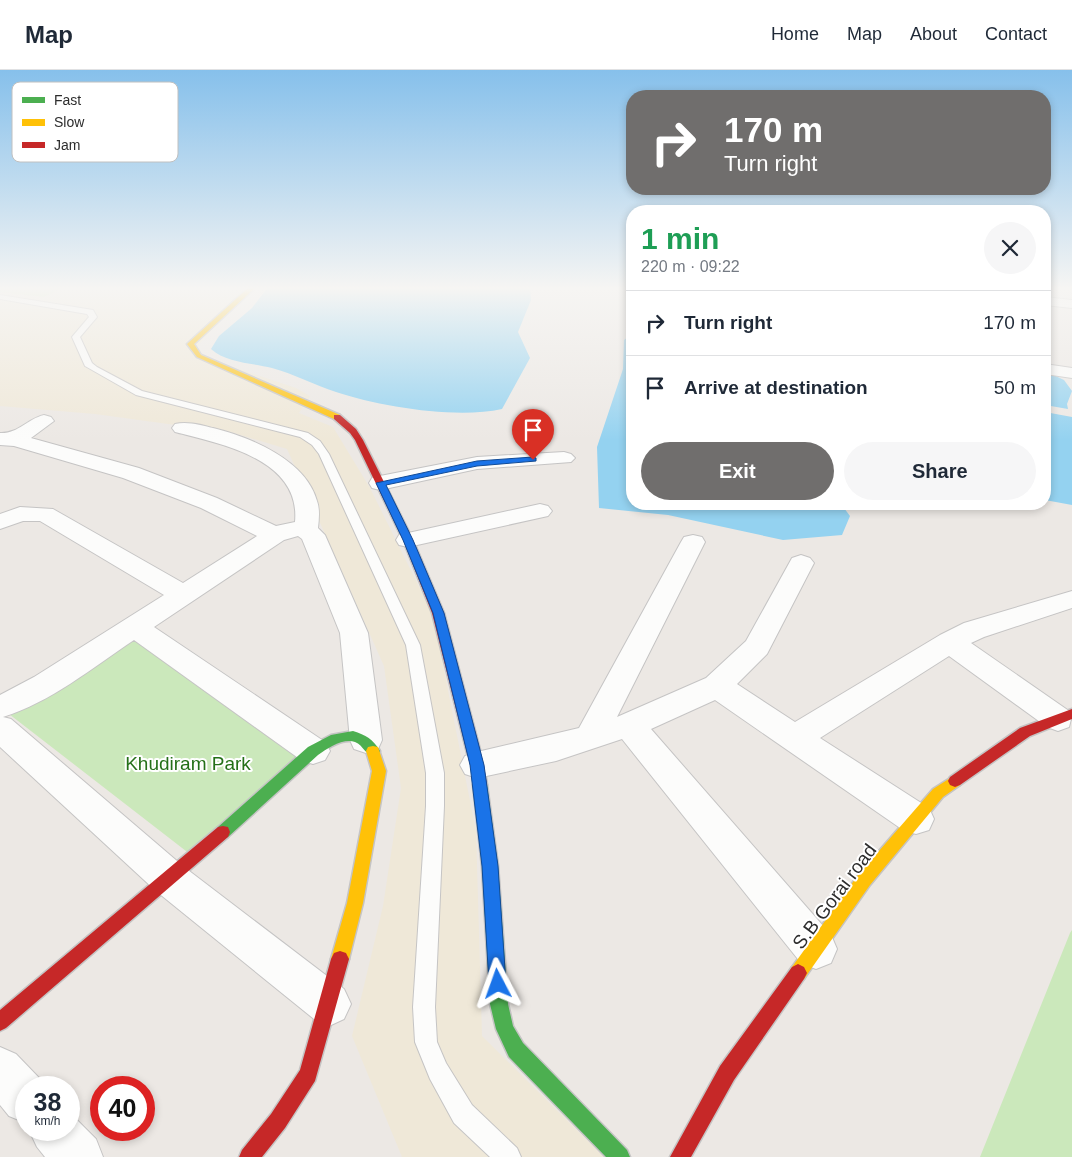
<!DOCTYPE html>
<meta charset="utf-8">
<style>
body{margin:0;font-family:Arial,sans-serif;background:#f6f6f7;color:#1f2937;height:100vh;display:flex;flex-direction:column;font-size:19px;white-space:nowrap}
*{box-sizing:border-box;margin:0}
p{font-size:16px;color:#747a83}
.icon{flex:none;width:28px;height:28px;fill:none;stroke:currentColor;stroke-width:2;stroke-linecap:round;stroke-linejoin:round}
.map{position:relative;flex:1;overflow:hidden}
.drawer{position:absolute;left:626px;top:135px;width:425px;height:305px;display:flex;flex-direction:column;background:#fff;border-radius:20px;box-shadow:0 2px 8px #0003}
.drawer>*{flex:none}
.hud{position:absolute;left:626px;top:20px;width:425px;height:105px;border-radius:20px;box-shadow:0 2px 8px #0003;background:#706e6d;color:#fff;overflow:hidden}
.speed{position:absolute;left:15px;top:1006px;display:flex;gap:10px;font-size:25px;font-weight:700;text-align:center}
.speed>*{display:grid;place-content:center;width:65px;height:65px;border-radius:50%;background:#fff;box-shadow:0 2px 8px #0003;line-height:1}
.speed small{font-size:12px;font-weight:400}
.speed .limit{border:8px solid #d22;background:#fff;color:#111}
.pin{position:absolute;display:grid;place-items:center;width:42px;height:42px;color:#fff;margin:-51px -21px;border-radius:50% 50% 50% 0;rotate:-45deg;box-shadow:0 0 5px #0007}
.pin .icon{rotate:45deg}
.me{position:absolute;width:55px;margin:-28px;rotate:356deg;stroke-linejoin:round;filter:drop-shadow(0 0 4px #0008)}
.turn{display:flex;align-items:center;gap:18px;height:105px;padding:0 15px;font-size:22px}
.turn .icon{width:65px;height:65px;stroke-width:2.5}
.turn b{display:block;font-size:35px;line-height:42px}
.round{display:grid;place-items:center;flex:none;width:52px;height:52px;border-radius:26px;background:#f6f6f7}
.headline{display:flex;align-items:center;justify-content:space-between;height:85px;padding:0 15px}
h1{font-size:30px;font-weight:700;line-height:38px;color:#1e9e55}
.primary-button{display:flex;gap:10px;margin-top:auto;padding:10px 15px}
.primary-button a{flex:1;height:58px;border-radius:30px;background:#706e6d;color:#fff;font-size:20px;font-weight:700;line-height:58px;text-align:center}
.primary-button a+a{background:#f6f6f7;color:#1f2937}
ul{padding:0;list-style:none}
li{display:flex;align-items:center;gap:15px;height:65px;padding:0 15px;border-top:1px solid #e0e1e3}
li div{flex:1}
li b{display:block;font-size:19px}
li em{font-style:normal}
header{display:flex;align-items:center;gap:30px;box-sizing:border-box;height:70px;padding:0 25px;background:#fff;border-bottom:1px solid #e0e1e3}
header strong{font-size:24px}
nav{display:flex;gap:28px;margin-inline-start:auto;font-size:18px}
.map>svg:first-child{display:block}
.education{fill:#efe8d8}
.green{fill:#cbe8bb}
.pitch{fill:#d5ecb9}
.water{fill:#94d2f0}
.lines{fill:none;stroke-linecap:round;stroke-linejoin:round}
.lane-casing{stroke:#c5c4c4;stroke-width:2}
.street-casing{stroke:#c5c4c4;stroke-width:2}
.fast-casing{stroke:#c5c4c4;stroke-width:3}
.slow-casing{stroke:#c5c4c4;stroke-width:3}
.jam-casing{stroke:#c5c4c4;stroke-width:3}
.lane{fill:#fcfcfb;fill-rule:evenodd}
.street{fill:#fcfcfb;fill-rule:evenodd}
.fast{fill:#4caf50;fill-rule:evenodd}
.slow{fill:#ffc107;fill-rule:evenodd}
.jam{fill:#c62828;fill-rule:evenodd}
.route{fill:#1a73e8;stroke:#114b97}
.labels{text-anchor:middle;stroke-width:4;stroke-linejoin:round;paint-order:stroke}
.near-park-label{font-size:19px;fill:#247018;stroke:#fff}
.near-street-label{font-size:19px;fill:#2d2d2d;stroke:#fff}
.key{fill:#fff;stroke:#c0c0c0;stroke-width:1}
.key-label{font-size:14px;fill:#2d2d2d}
</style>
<header>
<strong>Map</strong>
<nav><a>Home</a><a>Map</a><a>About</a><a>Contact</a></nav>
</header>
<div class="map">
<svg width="1072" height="1087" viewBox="0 0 1072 1087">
<rect width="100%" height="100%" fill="#ece8e4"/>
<path class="education" d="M0,217H251L191,283L296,318L310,326L299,343L333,357L370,418L433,545L476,761L482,966L604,1087H402L352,966L383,836L401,718L384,596L287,379L234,363L95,344L0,336Z"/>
<path class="green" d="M131,567L304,687L195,788L9,644Z
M1072,860V1087H980L1070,863Z"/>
<path class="pitch" d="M0,217H64L44,227L0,222Z"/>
<path class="water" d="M268,217H530L531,230L518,262L530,288L502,339C457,349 381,337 336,322C315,315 294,304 272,298C253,293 226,293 211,279L219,266L252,238Z
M632,264V434H841L850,446L842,465L783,470L668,445L599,438L597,377L623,299L624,270Z
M1045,301L1064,310L1072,321L1067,334L1068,339L1045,335Z
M1045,342L1072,347V435L1045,430Z"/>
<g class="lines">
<g class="lane-casing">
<path id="lane" d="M0,225L93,240L97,247L80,267L92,293L97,297L142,321L308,363L320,371L329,384L420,575L444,703V736L435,937L437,972L446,993L472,1035L517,1078L521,1087H490L454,1053L430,1009L415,972L413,937L426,736V703L406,575L319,384L312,375L300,367L136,325L85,296L72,267L89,247L87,244L0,229Z"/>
</g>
<g class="street-casing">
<path id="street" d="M1045,227L1072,230V238L1045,235Z
M1045,294L1072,298V308L1045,304Z
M44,345L51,347L54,351L31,368L139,398L217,428L276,456L295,452C301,389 221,374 175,362L172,358L175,354C187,351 201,355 213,358C250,367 306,390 317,431C320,439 319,449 318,458L325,465L368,563L382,670L378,679L366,683L354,679L350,670L340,563L302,469L298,466L284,470L154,557L325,672L330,681L325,690L313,694L301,690L134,570C92,598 51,632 3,647L11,649L184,797L344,919L351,934L344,949L329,956L314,949L156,821L0,677V625L34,607L164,525L40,451H23L0,459V444L20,437L53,439L183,513L257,466L201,438L123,408L14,376L0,375V363C18,364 27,349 44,345Z
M564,382L571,384L575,388L571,392L477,399L380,420L372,418L369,413L372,408L380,406L477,387Z
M540,434L548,436L552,441L548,446L408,477L399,475L396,470L399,465Z
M693,465L702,467L705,472L617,647L706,608L746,571L792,488L801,485L810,488L814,493L767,584L737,614L795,652L940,565L964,553L1072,521V538L984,567L971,573L1069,641L1072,645L1069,657L1058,661L1047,657L949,586L820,668L929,738L934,749L929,760L916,764L903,760L715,630L651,659L831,865L837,879L831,893L816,899L801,893L622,669L556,691L477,708L465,704L460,695L465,686L477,682L579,658L681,472L684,467Z
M0,977L16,984L43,1012L45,1018H26V1053L9,1046L0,1035Z
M69,1042L96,1069L103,1087H45L37,1077L29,1060H69Z"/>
</g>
<g class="fast-casing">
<path id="fast" d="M353,661C366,665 373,669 380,681L378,685C366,689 365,676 355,672C343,668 328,678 318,685L228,767L223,768L218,767L216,762L218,757L308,677L331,665Z
M480,709L485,711L487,715L498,796L508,934L513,956L523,973L627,1080L630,1087H606L509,987L496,959L490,934L482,796L473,715L475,711Z"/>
</g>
<g class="slow-casing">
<path id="slow" d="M249,217H256L194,274L201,285L340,345V349H334L197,287L187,274Z
M373,676L378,677L386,701L363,833L349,889L346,895L340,897L334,895L331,889L347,833L372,701L366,681L368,677Z
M955,705L960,707L962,711L960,715L943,727L870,815L804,909L798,912L792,909L789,903L792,897L858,805L933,719Z"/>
</g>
<g class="jam-casing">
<path id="jam" d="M334,345H340L356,359L363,370L413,470L444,543L484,695L487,715L485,719L480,721L475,719L470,695L432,543L403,470L355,370L350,363L334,349Z
M1072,639V649L1030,666L960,715L955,717L950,715L948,711L950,707L1020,658Z
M223,756L228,757L230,762L228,767L6,958L0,961V940L218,757Z
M340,881L346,883L349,889L315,1011L285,1058L262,1087H239L242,1080L271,1044L300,1000L331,889L334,883Z
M798,894L804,897L807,903L804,909L734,1010L691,1087H670L720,996L792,897Z"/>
</g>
<use href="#lane" class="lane"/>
<use href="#street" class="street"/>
<use href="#fast" class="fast"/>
<use href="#slow" class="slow"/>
<use href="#jam" class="jam"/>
</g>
<linearGradient id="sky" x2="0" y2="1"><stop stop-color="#86c0eb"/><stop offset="0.59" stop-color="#f6f5f3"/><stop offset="1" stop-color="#f6f5f3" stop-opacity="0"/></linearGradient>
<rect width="1072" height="370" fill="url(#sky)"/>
<path class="route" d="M533,387L536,388V391L477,396L386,415L413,470L444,543L484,695L498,796L506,914L504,921L498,923L491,921L489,914L482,796L470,695L433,543L403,470L376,413L477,391Z"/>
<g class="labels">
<g class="near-park-label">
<text x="188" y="700">Khudiram Park</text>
</g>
<g class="near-street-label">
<text transform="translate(834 826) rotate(-53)" y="7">S.B Gorai road</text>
</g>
</g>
<rect x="12" y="12" width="166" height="80" rx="8" class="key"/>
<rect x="22" y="27" width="23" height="6" fill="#4caf50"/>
<rect x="22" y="49" width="23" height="7" fill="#ffc107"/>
<rect x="22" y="72" width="23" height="6" fill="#c62828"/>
<g class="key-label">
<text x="54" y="35">Fast</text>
<text x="54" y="57">Slow</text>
<text x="54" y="80">Jam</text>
</g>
</svg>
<div class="speed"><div>38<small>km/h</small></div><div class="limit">40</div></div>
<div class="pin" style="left:533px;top:390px;background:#d93025"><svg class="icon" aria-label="arrive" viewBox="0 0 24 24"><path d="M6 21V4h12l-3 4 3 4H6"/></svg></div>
<svg class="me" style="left:498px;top:914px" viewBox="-20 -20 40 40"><path d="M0-17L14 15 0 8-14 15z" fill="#1a73e8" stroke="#fff" stroke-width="4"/></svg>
<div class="hud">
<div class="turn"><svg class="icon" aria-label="right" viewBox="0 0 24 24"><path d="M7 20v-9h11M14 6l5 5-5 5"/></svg><div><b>170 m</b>Turn right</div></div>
</div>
<section class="drawer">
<div class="headline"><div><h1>1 min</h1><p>220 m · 09:22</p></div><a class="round"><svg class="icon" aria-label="close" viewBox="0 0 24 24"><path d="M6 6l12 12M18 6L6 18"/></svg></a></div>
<ul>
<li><svg class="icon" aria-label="right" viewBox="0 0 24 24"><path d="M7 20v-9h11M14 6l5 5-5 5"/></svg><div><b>Turn right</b></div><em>170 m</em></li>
<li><svg class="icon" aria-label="arrive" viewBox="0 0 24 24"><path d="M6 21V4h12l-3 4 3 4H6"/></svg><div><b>Arrive at destination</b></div><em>50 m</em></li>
</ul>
<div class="primary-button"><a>Exit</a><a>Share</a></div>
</section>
</div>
